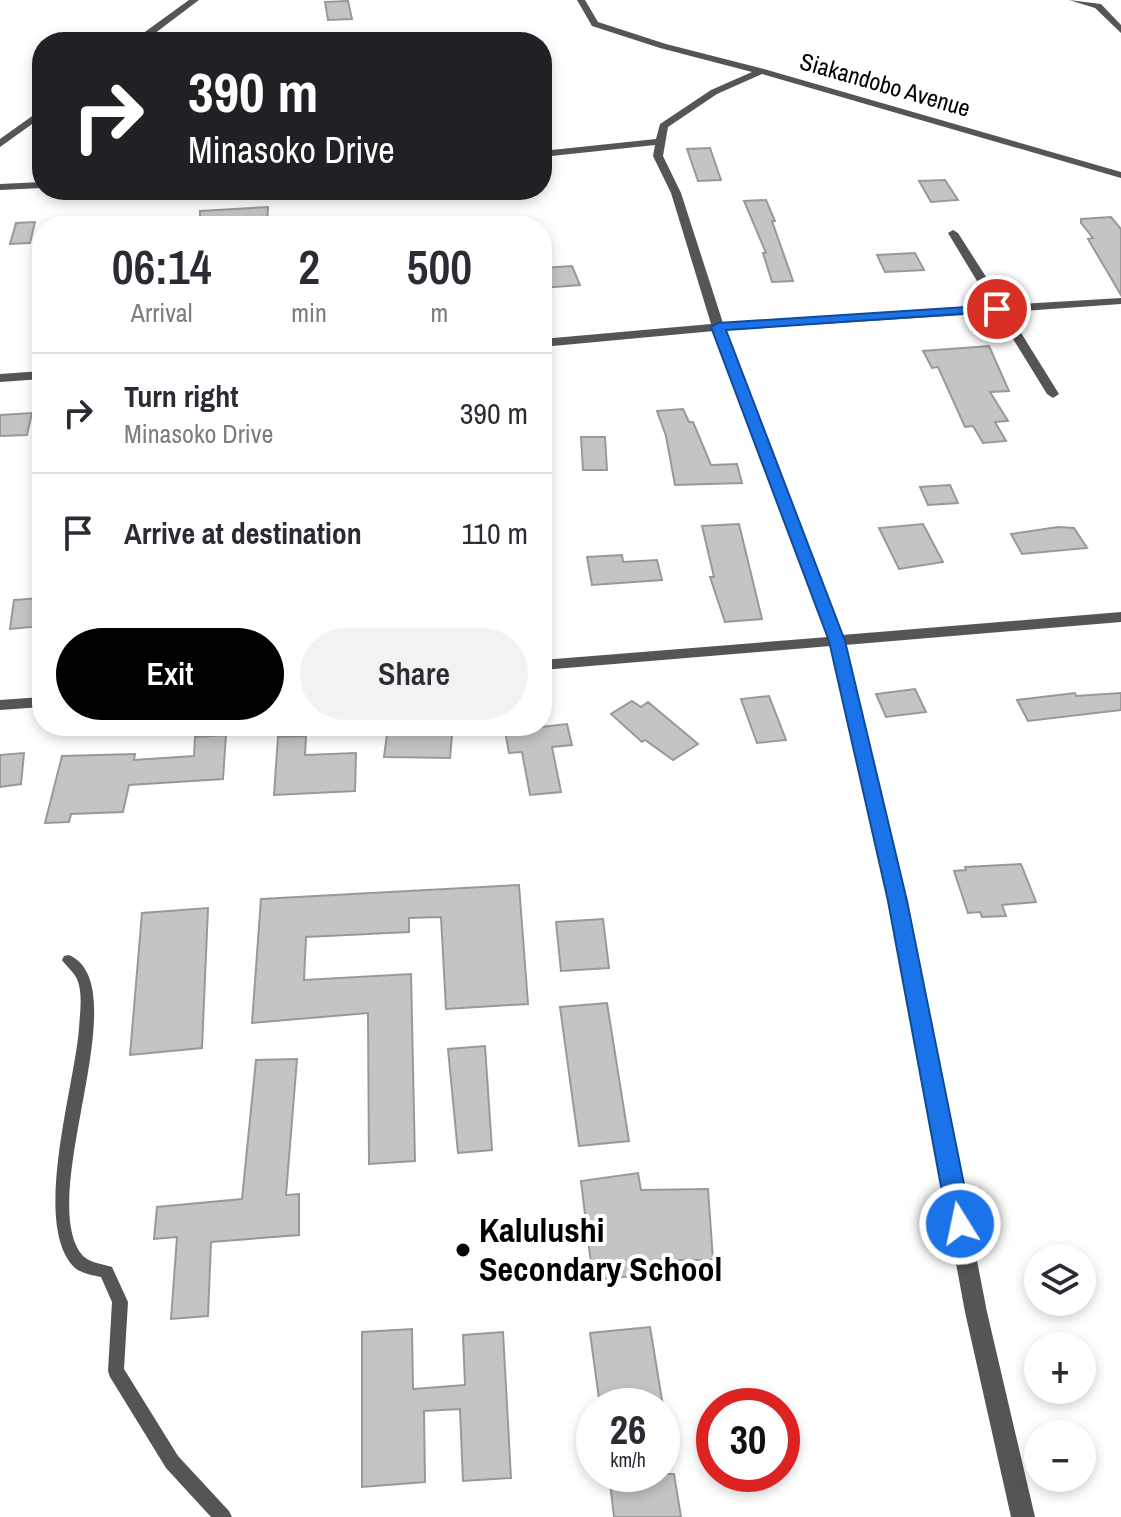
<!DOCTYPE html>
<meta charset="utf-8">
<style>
body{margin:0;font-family:"Archivo Narrow",sans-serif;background:#f2f2f3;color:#2b2b33;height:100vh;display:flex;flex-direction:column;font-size:30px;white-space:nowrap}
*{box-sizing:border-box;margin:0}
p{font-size:26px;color:#7c7c81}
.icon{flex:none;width:44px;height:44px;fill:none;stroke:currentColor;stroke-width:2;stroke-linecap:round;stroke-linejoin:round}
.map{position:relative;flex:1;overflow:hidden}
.drawer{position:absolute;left:32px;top:216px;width:520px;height:520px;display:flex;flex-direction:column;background:#fff;border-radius:32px;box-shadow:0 4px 12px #0003}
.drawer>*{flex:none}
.banner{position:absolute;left:32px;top:32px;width:520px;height:168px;border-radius:32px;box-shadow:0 4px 12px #0003;background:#202124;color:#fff;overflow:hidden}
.controls{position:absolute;left:1024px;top:1244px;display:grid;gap:16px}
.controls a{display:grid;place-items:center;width:72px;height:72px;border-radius:50%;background:#fff;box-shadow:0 4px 12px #0003;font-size:40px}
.speed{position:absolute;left:576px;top:1388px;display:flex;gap:16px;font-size:40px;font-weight:700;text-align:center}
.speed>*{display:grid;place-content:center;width:104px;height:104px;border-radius:50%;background:#fff;box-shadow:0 4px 12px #0003;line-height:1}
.speed small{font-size:20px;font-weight:400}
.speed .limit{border:12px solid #d22;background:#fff;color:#111}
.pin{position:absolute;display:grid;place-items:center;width:68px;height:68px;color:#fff;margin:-34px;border:4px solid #fff;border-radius:50%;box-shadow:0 2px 8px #0007}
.me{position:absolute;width:88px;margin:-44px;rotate:350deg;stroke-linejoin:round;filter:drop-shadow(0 0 6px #0008)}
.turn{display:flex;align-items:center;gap:28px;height:168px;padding:0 24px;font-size:36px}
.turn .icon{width:104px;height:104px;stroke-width:2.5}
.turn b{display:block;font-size:56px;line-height:68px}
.eta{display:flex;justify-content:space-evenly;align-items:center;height:136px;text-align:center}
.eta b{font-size:48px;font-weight:600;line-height:56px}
.cta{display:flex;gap:16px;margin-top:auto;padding:16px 24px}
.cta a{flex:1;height:92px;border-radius:48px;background:#000;color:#fff;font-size:32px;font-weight:600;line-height:92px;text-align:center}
.cta a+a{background:#f2f2f3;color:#2b2b33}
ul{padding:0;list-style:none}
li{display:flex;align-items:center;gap:24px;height:120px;padding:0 24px;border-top:2px solid #e1e1e2}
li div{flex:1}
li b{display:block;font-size:30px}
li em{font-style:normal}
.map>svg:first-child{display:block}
.building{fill:#c4c4c4;stroke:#999;stroke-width:2}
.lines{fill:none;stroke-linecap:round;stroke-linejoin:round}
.lane{fill:#555;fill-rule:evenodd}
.street{fill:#555;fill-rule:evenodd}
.route{fill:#1a73e8;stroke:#114b97;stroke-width:2}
.poi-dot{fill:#000;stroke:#fff;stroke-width:3}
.labels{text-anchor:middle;stroke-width:8;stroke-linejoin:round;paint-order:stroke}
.far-street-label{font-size:24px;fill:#000;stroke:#fff}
.near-poi-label{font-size:34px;font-weight:bold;fill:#000;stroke:#fff;text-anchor:start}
</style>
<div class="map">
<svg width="1121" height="1517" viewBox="0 0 1121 1517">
<rect width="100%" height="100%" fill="#fff"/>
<path class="building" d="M348,1L352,19L328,20L325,2Z
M710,148L721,180L698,181L687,149Z
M945,180L958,200L931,202L919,181Z
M766,200L775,221H772L793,281L772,282L763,253H766L744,201Z
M268,207L267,226H200V211Z
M1111,217L1121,229V295L1088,239L1093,238L1081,223V219Z
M35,222L30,243L10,244L16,223Z
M915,253L924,270L885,272L877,255Z
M572,266L580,285L542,288V268Z
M989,346L1009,391L990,392L1008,421L995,422L1006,441L983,443L973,426L965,427L938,367L932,368L923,351Z
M683,409L689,422H693L711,465L737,464L742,483L675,485L666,436L657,411Z
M32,413L27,435L0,436V415Z
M581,437H605L607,470H583Z
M950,485L958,503L928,505L920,487Z
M739,524L762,619L725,622L710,577H714L702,526Z
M923,524L943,562L899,569L879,528Z
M1058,527L1074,528L1087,548L1022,554L1011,534Z
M622,555L623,562L657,560L662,580L592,585L587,557Z
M42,598V626L10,629L14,600Z
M915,689L926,712L886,717L876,694Z
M1075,693L1076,696L1121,693V710L1028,721L1017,700Z
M769,696L786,740L757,743L741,699Z
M632,701L641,707L648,702L698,744L673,760L645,740L642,742L611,714Z
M567,724L572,745L552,747L561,792L530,795L522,752L509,753L505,731Z
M387,734L452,735L450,758L384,757Z
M226,735L223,779L129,785L123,812L71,814L69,822L45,823L62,756L135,754L134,760L194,756L195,737Z
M306,736L305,755L356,753L355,791L274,795L278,737Z
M24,753L21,784L0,787V755Z
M1021,864L1036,902L1002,905L1006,916L982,917L980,912L968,913L954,871L966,870L965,867Z
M519,885L528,1004L446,1009L441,917L409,918V932L306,937L304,980L411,974L415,1161L369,1164L368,1013L252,1023L261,899Z
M208,908L202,1048L130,1055L142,913Z
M603,919L609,968L561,971L556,922Z
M607,1003L629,1141L579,1146L560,1007Z
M485,1046L492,1150L458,1153L448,1049Z
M297,1059L286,1195L299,1194V1235L211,1242L208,1316L171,1319L177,1237L154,1239L157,1207L242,1199L256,1060Z
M638,1173L641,1190L708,1189L713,1260H652L654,1274L593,1280L581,1181Z
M650,1327L663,1406H600L590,1333Z
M412,1329L413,1389L465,1385L463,1335L503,1332L511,1478L463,1481L460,1409L424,1411L425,1482L362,1487V1332Z
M609,1474H674L681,1517H614Z"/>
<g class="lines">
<path class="lane" d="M69,955C140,986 33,1199 83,1256C90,1263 103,1264 112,1267L128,1302L124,1369L178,1456L229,1511L232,1517H211L166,1468L110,1377L108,1371L112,1302L101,1277C92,1275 79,1273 73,1266C32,1222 75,1085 79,1028C80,1013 83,993 77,979C74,972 66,966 62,960L64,956Z"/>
<path class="street" d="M189,0H199L154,34L175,32L238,39L243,42L175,38L142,39V34Z
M577,0H585L598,22L666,44L764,69L1121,172V178L762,74L717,94L668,127L663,156L681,193L723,323L992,306L948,233L953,230L958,233L1004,305L1121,298V304L1008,312L1059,394L1053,398L1047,394L997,313L725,330L842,635L1121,612V622L845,645L907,901L987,1312L1035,1517H1011L965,1312L889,901L831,646L542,670V660L828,637L714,331L542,347V339L711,324L671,193L653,156L655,145L542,157V151L656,139L660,124L711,90L752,72L660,48L592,26Z
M1069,0L1101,4L1121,25V33L1095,8Z
M363,35L392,42H294L299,39Z
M42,109V117L0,147V139Z
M42,182V188L0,190V184Z
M42,371V379L0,382V374Z
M42,697V707L0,710V700Z"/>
</g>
<path class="route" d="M997,305L1004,309L1002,311L726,330L845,641L907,901L972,1224L968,1232L960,1235L952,1232L948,1224L888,901L829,641L711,327L718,323Z"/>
<circle class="poi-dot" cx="463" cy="1250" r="8"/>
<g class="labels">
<g class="far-street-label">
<text transform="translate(885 85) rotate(16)" y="8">Siakandobo Avenue</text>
</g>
<g class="near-poi-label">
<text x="479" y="1242">Kalulushi<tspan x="479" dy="39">Secondary School</tspan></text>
</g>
</g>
</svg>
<div class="controls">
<a><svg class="icon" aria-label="layers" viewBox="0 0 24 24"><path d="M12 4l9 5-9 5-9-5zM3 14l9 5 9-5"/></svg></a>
<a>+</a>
<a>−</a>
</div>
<div class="speed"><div>26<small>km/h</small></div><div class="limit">30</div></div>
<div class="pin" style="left:997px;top:309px;background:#d93025"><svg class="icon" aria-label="arrive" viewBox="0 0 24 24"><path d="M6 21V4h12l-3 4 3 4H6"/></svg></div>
<svg class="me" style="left:960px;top:1224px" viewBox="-20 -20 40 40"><circle r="17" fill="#1a73e8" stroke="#fff" stroke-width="3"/><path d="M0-11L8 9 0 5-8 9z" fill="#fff"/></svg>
<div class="banner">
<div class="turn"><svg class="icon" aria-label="right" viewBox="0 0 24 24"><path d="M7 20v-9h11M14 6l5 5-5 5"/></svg><div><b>390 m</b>Minasoko Drive</div></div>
</div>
<section class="drawer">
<div class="eta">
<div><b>06:14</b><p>Arrival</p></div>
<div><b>2</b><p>min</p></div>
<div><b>500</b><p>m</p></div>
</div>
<ul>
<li><svg class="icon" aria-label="right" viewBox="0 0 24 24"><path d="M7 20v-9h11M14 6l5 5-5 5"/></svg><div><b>Turn right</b><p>Minasoko Drive</p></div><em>390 m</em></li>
<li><svg class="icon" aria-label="arrive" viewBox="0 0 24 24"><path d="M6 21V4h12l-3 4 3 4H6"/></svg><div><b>Arrive at destination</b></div><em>110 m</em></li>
</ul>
<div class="cta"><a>Exit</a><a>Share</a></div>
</section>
</div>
